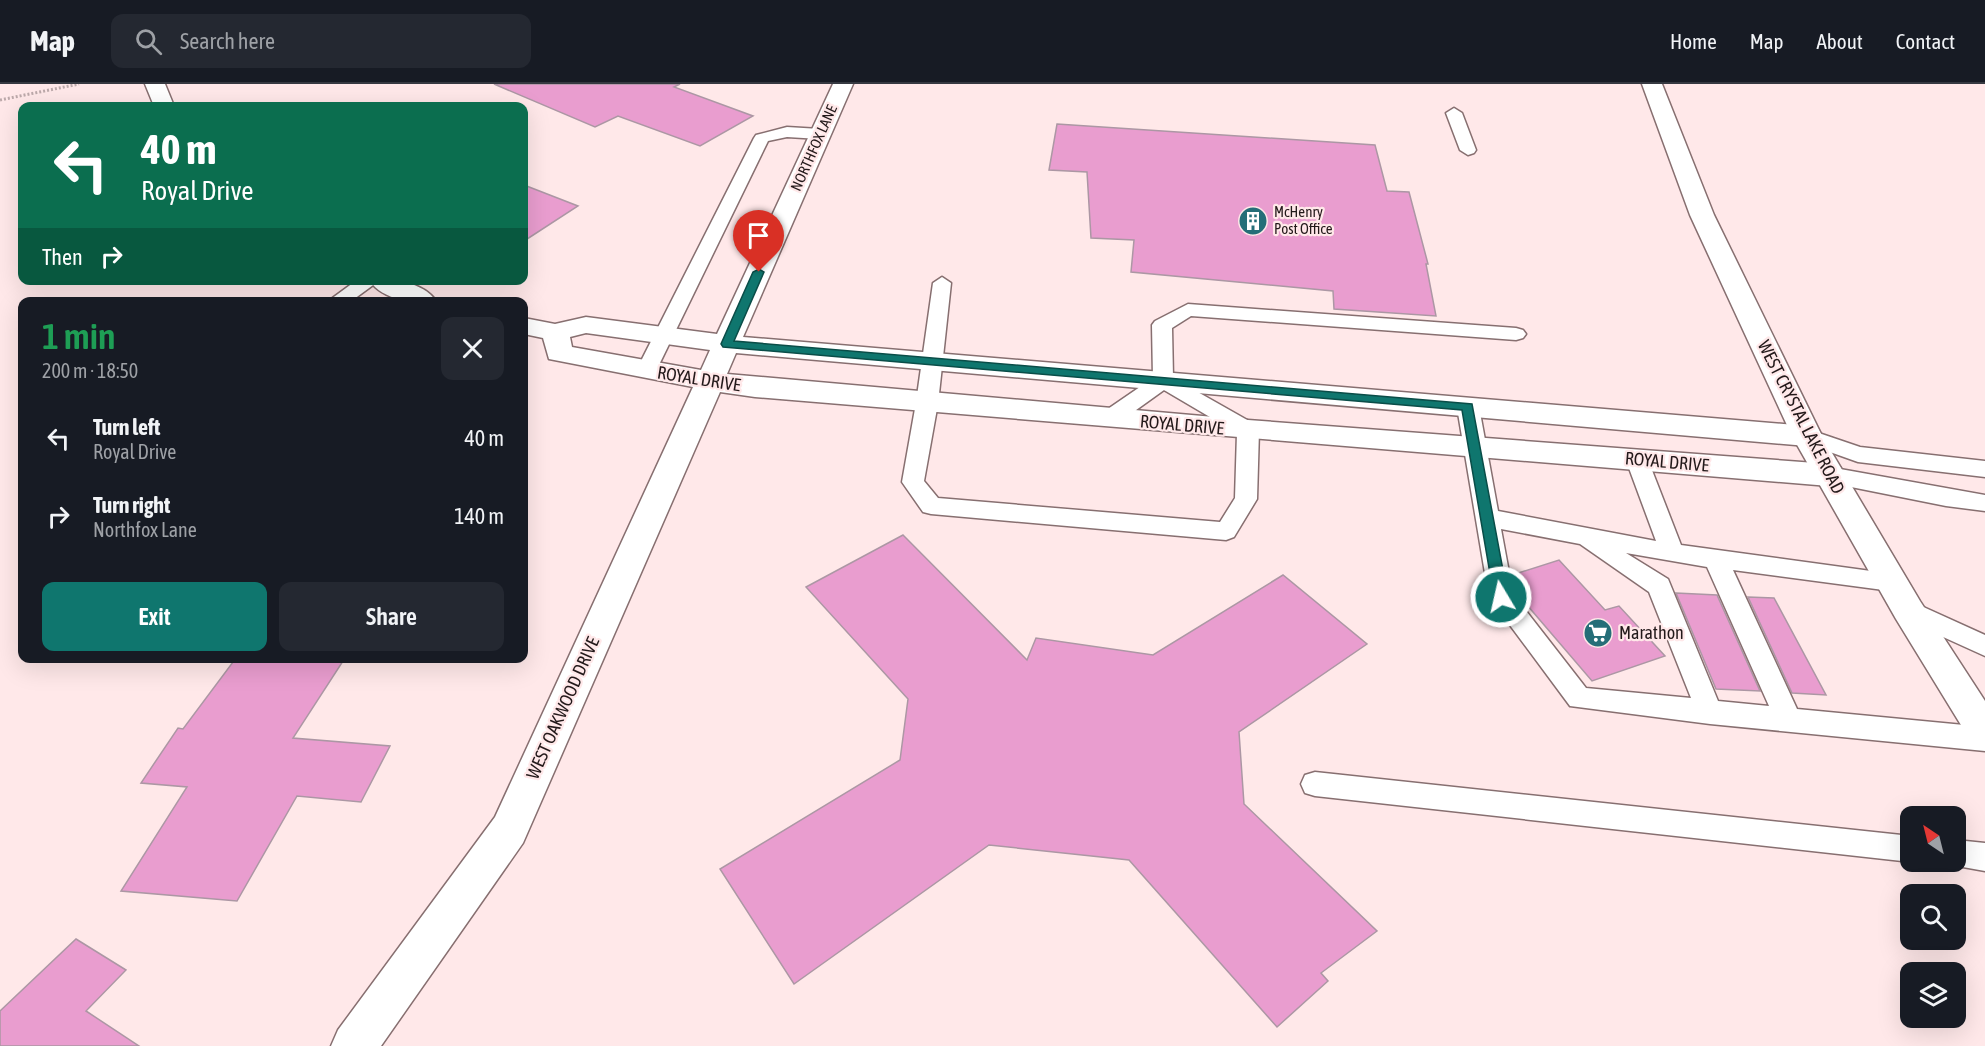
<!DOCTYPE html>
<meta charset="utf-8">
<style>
body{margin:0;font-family:"Asap Condensed",sans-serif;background:#242831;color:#f1f3f6;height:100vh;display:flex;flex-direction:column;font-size:22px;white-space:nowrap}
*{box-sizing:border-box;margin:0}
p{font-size:20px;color:#9ea1a6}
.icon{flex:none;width:33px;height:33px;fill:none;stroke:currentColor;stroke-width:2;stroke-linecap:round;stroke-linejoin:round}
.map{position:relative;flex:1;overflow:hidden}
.side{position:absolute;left:18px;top:213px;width:510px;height:366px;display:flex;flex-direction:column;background:#171b24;border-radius:12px;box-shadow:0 6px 24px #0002}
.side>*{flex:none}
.guide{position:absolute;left:18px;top:18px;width:510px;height:183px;border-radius:12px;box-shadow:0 6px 24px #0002;background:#0b6e4f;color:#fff;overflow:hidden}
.needle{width:39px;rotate:325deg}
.buttons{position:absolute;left:1900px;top:722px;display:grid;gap:12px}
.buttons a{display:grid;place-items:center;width:66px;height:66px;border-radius:12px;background:#171b24;box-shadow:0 6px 24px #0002;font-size:30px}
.pin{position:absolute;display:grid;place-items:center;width:51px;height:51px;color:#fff;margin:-62px -26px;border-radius:50% 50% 50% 0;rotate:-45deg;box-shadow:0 0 6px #0007}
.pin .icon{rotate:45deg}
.me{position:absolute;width:66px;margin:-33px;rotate:351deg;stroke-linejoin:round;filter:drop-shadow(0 0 4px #0008)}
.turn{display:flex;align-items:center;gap:21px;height:126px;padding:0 24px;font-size:27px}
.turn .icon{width:78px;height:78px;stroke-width:2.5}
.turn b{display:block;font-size:42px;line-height:51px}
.then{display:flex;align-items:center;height:57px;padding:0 24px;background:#0003;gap:12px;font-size:22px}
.round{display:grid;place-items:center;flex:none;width:63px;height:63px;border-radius:12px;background:#242831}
.summary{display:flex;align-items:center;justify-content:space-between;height:102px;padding:0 24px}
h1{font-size:36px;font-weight:600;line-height:45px;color:#1e9e55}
.primary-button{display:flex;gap:12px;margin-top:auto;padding:12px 24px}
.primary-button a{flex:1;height:69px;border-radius:12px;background:#0f766e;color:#fff;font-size:24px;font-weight:600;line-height:69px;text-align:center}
.primary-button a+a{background:#242831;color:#f1f3f6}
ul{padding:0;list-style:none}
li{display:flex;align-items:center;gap:18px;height:78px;padding:0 24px}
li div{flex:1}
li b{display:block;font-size:22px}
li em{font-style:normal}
header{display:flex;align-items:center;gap:36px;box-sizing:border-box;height:84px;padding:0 30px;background:#171b24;border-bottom:2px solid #363941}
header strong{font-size:28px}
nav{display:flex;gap:33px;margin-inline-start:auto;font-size:21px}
.search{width:420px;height:54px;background:#242831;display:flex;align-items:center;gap:15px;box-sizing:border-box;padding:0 21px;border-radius:12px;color:#9ea1a6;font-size:22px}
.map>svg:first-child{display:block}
.building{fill:#e99dcf;stroke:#ac97a4;stroke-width:1.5}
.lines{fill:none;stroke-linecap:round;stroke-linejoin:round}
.service-casing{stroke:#876f70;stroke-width:3}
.minor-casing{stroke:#876f70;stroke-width:3}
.tertiary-casing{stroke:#876f70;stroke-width:3}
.path{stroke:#bca9aa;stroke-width:3;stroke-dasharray:2 2;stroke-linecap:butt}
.service{fill:#fff;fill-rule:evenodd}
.minor{fill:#fff;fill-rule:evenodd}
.tertiary{fill:#fff;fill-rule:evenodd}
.route{fill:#0f766e;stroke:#0a4d48;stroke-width:1.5}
.labels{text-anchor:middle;stroke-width:4.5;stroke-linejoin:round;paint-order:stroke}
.far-street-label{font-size:15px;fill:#23191a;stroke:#ffe8e9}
.far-poi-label{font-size:15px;fill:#23191a;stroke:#ffe8e9;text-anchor:start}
.street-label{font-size:18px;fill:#23191a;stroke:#ffe8e9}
.poi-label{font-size:18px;fill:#23191a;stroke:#ffe8e9;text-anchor:start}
</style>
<header>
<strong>Map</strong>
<div class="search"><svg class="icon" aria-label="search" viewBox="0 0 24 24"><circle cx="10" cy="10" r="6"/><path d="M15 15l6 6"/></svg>Search here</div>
<nav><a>Home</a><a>Map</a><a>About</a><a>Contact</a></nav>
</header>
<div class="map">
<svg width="1985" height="962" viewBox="0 0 1985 962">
<rect width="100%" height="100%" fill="#ffe8e9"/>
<path class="building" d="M494,0H680L674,3L753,32L700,62L618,32L595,43Z
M1057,40L1375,61L1387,107L1409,108L1428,180H1426L1436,232L1334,225L1333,207L1131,188L1134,156L1091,154L1087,88L1049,86Z
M524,101L578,122L524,157Z
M903,451L1027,576L1036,554L1153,571L1283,491L1367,560L1239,648L1244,720L1377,847L1321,889L1328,897L1277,943L1129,776L989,761L794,900L720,785L900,676L908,615L806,503Z
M1559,476L1605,526L1619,522L1665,572L1592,597L1515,507L1512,491Z
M1676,509L1717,511L1760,607L1716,605Z
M1748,513L1774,514L1826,611L1792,609Z
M236,574H345L293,654L390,662L361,718L297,712L237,817L121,807L187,703L141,699L178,644L183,645Z
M76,855L126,886L86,927L139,962H0V927Z"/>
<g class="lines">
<g class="service-casing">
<path id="service" d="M1454,24L1462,29L1476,66L1474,69L1468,71L1460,66L1446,29Z
M787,43L820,45L828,50L820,55L787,53L768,57L656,287L653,292H639L636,287L754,54L756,51Z
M942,193L951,199L938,319L924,397L938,414L1220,438L1235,414L1237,349L1164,306L1118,339H1102L1099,334L1102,329L1153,294L1152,241L1155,237L1188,220L1516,244L1523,246L1526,250L1523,254L1516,256L1191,232L1172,244L1173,294L1256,341L1259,346L1257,415L1234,453L1226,456L931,430L923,428L902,398L916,319L933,199Z
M357,196H380L350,218H327Z
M1468,316L1475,318L1479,323L1498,427L1656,457L1626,376L1629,371L1637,368L1645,371L1648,376L1681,461L1900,491L1903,498L1900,505L1891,507L1733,486L1797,625L1985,643V667L1710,640L1570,622L1489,513L1457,323L1461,318ZM1501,445L1580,460L1649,508L1691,614L1586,604L1513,510ZM1626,469L1707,483L1769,622L1718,617L1668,495Z
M1807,345L1860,363L1985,377V393L1858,378L1799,357L1796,352L1799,347Z
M1829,383L1985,411V427L1946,422L1821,397L1818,391L1821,385Z
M1908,516L1985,551V572L1899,533L1896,526L1899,519Z
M1315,688L1911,752V777H1915L1911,778L1315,712L1305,709L1301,700L1305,691Z
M1956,756L1985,759V787L1946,780L1944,777H1956Z"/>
</g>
<g class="minor-casing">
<path id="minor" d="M145,0H165L174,22H154Z
M833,0H853L743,253L1807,342L1818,345L1822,352L1818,359L1807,362L736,269L727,290L1248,336L1829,380L1840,383L1844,391L1840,399L1829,402L755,313L720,308L523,759L381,962H331L338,946L495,733L693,303L549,275L543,254L524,250V234L555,240L586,233L717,250ZM586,249L710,266L701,286L572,263L570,253Z
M369,196C392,196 422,196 437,218C414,218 384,218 369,196Z"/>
</g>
<g class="tertiary-casing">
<path id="tertiary" d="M1642,0H1662L1714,131L1822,352L1920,517L1985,617V664L1972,659L1896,535L1792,352L1690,131Z"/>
</g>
<path class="path" d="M0,16L79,0"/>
<use href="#service" class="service"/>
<use href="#minor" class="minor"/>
<use href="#tertiary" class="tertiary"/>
</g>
<path class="route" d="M759,185L764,188L734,257L1472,320L1508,513L1501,518L1494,513L1462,326L723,263L721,260L753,188Z"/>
<defs>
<g id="building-disc" transform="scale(1.5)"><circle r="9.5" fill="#256e78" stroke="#ffe8e9"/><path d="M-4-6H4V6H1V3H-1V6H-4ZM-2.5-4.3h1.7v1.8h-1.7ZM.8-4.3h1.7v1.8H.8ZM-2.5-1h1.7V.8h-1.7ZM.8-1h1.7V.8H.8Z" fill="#fff"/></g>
<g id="supermarket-disc" transform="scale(1.5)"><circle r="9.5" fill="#256e78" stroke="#ffe8e9"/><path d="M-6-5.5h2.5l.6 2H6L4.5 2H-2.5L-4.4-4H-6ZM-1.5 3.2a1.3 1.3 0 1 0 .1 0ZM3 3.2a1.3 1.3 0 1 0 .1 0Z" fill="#fff"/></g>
</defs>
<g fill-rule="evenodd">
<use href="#building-disc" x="1253" y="137"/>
<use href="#supermarket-disc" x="1598" y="549"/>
</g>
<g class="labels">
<g class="far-street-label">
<text transform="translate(814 64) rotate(-66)" y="5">NORTHFOX LANE</text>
</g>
<g class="far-poi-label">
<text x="1274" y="133">McHenry<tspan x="1274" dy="17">Post Office</tspan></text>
</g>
<g class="street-label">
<text transform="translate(699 295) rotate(9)" y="6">ROYAL DRIVE</text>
<text transform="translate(1801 333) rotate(63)" y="6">WEST CRYSTAL LAKE ROAD</text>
<text transform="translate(1182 341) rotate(5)" y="6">ROYAL DRIVE</text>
<text transform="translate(1667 378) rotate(5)" y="6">ROYAL DRIVE</text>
<text transform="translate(563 624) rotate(-66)" y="6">WEST OAKWOOD DRIVE</text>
</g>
<g class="poi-label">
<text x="1619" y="555">Marathon</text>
</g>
</g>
</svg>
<div class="buttons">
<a><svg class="needle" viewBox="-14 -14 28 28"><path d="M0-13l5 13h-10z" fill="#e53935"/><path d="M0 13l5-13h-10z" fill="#9ea1a6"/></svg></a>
<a><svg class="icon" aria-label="search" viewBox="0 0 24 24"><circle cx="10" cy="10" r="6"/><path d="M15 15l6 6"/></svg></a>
<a><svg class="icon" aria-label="layers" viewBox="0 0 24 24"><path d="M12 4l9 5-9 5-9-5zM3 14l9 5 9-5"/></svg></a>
</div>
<div class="pin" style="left:759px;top:188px;background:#d93025"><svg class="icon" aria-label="arrive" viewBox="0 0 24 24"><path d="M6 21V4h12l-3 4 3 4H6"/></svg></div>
<svg class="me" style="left:1501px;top:513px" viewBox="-20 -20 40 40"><circle r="17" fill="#0f766e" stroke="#fff" stroke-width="3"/><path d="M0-11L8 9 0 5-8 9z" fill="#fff"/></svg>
<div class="guide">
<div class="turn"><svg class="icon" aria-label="left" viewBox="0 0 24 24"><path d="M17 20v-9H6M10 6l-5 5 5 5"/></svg><div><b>40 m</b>Royal Drive</div></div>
<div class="then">Then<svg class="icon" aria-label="right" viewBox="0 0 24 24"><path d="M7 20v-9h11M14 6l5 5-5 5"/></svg></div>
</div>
<section class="side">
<div class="summary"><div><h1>1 min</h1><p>200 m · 18:50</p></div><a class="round"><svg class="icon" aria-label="close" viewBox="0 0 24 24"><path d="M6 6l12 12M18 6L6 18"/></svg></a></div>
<ul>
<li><svg class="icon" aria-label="left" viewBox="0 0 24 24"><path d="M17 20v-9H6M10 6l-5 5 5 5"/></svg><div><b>Turn left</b><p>Royal Drive</p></div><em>40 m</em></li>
<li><svg class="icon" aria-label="right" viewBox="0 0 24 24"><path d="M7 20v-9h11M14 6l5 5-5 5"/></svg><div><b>Turn right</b><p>Northfox Lane</p></div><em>140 m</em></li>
</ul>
<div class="primary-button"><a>Exit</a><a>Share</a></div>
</section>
</div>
